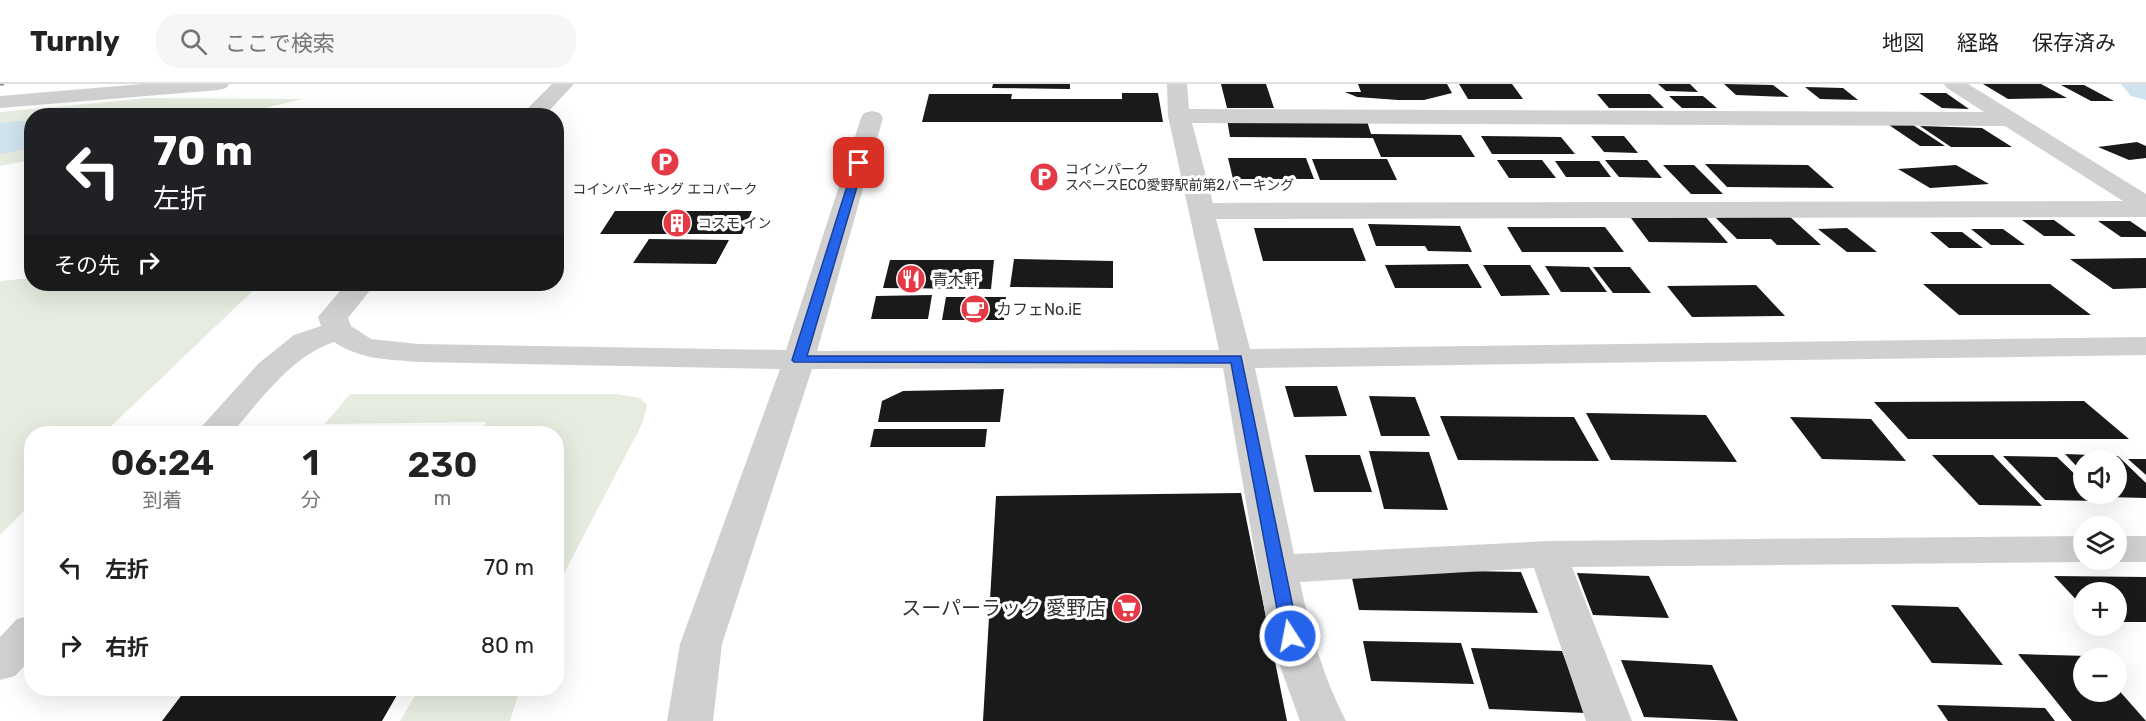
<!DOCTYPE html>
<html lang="ja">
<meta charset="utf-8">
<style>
body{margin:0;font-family:Rubik,"Noto Sans JP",sans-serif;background:#f6f6f6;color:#222;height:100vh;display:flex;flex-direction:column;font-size:22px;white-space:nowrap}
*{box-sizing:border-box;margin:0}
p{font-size:20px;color:#767676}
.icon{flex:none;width:33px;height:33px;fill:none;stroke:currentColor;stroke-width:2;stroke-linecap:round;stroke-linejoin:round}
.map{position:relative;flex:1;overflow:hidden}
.drawer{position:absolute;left:24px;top:342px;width:540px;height:270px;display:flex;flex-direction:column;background:#fff;border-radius:24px;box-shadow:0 6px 24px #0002}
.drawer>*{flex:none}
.banner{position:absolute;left:24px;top:24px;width:540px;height:183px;border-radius:24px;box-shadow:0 6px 24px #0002;background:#202124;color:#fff;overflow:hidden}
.fabs{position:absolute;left:2073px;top:366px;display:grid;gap:12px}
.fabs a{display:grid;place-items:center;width:54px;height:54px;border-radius:50%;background:#fff;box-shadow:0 6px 24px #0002;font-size:30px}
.pin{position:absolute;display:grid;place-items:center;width:51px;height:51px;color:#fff;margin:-26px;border-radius:12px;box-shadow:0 3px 9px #0006}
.me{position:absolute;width:66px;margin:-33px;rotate:349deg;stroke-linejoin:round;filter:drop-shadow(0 0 4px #0008)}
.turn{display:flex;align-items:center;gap:21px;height:126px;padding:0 30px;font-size:27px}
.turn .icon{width:78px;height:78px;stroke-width:2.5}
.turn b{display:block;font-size:42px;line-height:51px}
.then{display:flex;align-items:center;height:57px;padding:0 30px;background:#0003;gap:12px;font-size:22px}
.eta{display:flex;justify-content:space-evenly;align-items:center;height:102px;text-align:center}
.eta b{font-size:36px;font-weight:600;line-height:42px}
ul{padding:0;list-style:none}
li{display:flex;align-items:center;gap:18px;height:78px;padding:0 30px}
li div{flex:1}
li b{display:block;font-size:22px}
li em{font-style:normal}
header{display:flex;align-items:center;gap:36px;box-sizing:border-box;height:84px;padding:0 30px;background:#fff;border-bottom:2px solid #e0e0e0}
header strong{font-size:28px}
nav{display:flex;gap:33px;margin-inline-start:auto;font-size:21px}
.search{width:420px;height:54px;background:#f6f6f6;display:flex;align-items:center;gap:15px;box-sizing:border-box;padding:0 21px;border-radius:24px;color:#767676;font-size:22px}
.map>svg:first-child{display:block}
.green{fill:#e6ecdf}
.water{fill:#cfe2ee}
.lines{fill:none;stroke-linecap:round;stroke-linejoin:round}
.river{fill:#cfe2ee;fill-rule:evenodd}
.building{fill:#1a1a1a}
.minor{fill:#d0d0d0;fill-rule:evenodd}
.rail{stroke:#888;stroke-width:3;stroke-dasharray:4.5 3;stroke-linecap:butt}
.route{fill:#2563eb;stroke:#184099;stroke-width:1.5}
.labels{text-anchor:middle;stroke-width:6;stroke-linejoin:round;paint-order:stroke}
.far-poi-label{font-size:14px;fill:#333;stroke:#fff;text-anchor:start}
.poi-label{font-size:16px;fill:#333;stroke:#fff;text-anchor:start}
.near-poi-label{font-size:20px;fill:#333;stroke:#fff;text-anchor:end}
</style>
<header>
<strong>Turnly</strong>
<div class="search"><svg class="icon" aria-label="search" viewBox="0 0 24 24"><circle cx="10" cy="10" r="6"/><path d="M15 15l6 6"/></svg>ここで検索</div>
<nav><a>地図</a><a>経路</a><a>保存済み</a></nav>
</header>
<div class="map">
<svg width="2146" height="637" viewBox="0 0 2146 637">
<rect width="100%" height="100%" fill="#fff"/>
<path class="green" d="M149,14L303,15L235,31L32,32L31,76L0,82V28Z
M31,194L32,200H260L104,349L32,350L31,420L0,451V197Z
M350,310H617L640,314L647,321L642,340L557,503L556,350L481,349L486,338L325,340Z
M419,605V604L520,605L510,637H400Z"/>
<path class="water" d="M31,36V64L0,70V39Z"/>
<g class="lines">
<path class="river" d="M2121,0H2146V16L2131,12Z"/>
</g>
<path class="building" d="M993,0H1070V5L992,4Z
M1221,0H1266L1274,24H1227Z
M1358,0H1447L1452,9L1424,16H1398L1357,13L1345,8H1361Z
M1459,0H1512L1523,15H1468Z
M1658,0H1690L1698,8L1666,7Z
M1724,0L1773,1L1789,13L1736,11Z
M1983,0H2041L2067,14L2008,15Z
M2061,1H2084L2114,17H2091Z
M1805,3L1843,4L1858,16L1820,15Z
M1122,9H1158L1163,38H922L929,10H1012L1011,15H1122Z
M1919,9H1946L1969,25L1942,24Z
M1597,10H1650L1664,24H1609Z
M1669,12H1703L1717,24H1682Z
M1227,35L1367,37L1371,50L1461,51L1475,73H1381L1373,54L1230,53Z
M1886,39H1910L1945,62H1920Z
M1920,42L1982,44L2012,63H1951Z
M1481,52L1561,53L1575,70H1492Z
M1591,52H1624L1638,69L1604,68Z
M2137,58L2146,62V74L2129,76L2098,63Z
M1228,74H1306L1314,95H1233Z
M1312,75H1387L1397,96H1320Z
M1497,76H1542L1556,94H1509Z
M1605,76H1647L1662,94L1619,93Z
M1555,77H1599L1611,93H1566Z
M1705,80L1808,81L1834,104L1727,103Z
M1663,81H1694L1723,110H1691Z
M1956,81L1989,100L1930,104L1898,85Z
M615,127H752L742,150H600Z
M1628,130L1704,131L1728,159L1649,158Z
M1713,131H1788L1821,161H1777L1771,155H1737Z
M2022,136H2054L2076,152H2044Z
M2098,137H2130L2146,148V153H2121Z
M1368,140L1460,142L1472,168L1428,167L1425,162H1376Z
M1507,143H1605L1624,168H1522Z
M1254,144H1353L1366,177H1263Z
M1847,144L1877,168H1847L1818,145Z
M1971,145H2003L2025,161H1991Z
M1930,148H1962L1983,164H1949Z
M649,155L729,156L716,180L633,179Z
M2146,174V204L2113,205L2070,175Z
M1014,175L1113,177V204L1010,203Z
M890,176H994L991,205L883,204Z
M1468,180L1482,204H1395L1385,181Z
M1483,181H1530L1550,211L1501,212Z
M1545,182L1589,183L1607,208H1561Z
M1593,183H1630L1651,209H1613Z
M1923,200H2050L2091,231H1959Z
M1756,201L1785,232L1692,233L1667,202Z
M932,211L928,235H871L876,212Z
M946,213H1006L1004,236H942Z
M1285,302H1337L1347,332L1294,333Z
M1004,305L1000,338H878L882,317L903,307Z
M1369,312L1415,313L1430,352H1381Z
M2084,317L2129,355H1908L1874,318Z
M1586,329L1706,331L1737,378L1611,376Z
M1440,332L1574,333L1599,377L1458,376Z
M1790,333L1871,335L1906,377L1822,375Z
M379,343H476L472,350H374Z
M874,345H987L985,363H870Z
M1369,367L1429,368L1448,426L1384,425Z
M2065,370L2118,372L2146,399V414L2106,413L2103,410H2116V376H2084V390Z
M1305,371H1360L1372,408H1314Z
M1932,371H1993L2042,422L1979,421Z
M2003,372L2057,373L2084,399V410H2094L2102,417L2045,416Z
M2128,375H2146V391Z
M1241,409L1287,637H983L996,412Z
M1350,485L1521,488L1538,529L1359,526Z
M1577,489L1649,492L1669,534L1593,531Z
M2054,492L2146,493V538H2116V508H2084V524Z
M1891,521L1958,523L2003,581L1932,579Z
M1363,557L1461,559L1474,600L1371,597Z
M1471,564L1562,567L1586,629L1489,625Z
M2018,570L2089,572L2091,574H2084V608H2116V603L2146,637H2072Z
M1621,576L1712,581L1738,637L1644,633Z
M187,604H401L382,637H162Z
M1937,621L2045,624L2055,637H1948Z"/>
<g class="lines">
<path class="minor" d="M142,0H229L226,4L219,6L0,24V12Z
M552,0H574L544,32H520Z
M1167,0H1187L1189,25L1984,28L1947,4L1944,0H1968L2146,110V133L1216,135L1250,265L2146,253V271L1255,284L1294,470L1548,457L2084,452V476H2094L2084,478L1572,483L1632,637H1586L1534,484L1300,498C1310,546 1323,593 1346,637H1300L1269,552L1223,284L812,285L722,560L713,637H667L680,560L780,285L418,278C386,275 362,276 334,258C290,273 261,316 231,350H195L259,279L294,251L321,242L318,233L346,200H375L348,234L351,242L371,255L418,260L786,266L861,34L864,29L872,27L880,29L883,34L817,267L1219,266L1168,32ZM1192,39L2005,42L2123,117L1213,119Z
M2116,452H2146V478H2116L2106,476H2116Z
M32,531V574L15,592L0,596V553L17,535Z"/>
<path class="rail" d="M0,0H4"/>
</g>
<path class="route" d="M855,77L864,79L807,272H1241L1299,552L1297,556L1290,558L1284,556L1282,552L1231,279L794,278L792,276Z"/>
<defs>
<g id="parking-disc" transform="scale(1.5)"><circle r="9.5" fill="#e63946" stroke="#fff"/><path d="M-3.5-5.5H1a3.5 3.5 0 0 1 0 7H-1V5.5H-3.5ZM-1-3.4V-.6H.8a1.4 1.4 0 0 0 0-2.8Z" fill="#fff"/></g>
<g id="building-disc" transform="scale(1.5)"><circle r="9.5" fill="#e63946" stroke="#fff"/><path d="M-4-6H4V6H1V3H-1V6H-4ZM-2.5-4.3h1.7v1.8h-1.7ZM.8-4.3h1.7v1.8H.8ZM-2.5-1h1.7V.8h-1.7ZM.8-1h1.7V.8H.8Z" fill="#fff"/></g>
<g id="restaurant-disc" transform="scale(1.5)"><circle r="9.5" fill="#e63946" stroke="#fff"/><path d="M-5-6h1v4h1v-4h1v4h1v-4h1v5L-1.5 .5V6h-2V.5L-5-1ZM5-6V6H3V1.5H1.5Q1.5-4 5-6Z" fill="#fff"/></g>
<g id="cafe-disc" transform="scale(1.5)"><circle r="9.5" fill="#e63946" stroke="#fff"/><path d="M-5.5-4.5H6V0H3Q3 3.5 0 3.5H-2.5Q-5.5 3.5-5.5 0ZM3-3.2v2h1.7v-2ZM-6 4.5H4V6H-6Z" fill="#fff"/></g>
<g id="supermarket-disc" transform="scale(1.5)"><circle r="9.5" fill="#e63946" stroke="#fff"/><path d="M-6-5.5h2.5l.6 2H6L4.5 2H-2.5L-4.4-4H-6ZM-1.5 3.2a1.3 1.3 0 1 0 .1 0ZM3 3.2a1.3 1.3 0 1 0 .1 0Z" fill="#fff"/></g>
</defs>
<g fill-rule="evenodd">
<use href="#parking-disc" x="665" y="78"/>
<use href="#parking-disc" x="1044" y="93"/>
<use href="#building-disc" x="677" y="139"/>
<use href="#restaurant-disc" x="911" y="195"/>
<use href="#cafe-disc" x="975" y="225"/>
<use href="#supermarket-disc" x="1127" y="524"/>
</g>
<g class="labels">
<g class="far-poi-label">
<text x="1065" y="90">コインパーク<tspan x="1065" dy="16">スペースECO愛野駅前第2パーキング</tspan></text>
<text x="665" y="110" text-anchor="middle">コインパーキング エコパーク</text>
<text x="698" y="144">コスモ イン</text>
</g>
<g class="poi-label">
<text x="932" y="201">青木軒</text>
<text x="996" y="231">カフェNo.iE</text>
</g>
<g class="near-poi-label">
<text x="1106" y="531">スーパーラック 愛野店</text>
</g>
</g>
</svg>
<div class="fabs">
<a><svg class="icon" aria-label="sound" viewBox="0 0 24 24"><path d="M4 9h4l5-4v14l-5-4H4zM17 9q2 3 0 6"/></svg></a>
<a><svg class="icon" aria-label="layers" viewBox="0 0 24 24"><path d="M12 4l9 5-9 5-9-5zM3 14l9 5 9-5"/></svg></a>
<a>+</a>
<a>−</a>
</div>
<div class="pin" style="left:859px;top:79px;background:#d93025"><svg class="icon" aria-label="arrive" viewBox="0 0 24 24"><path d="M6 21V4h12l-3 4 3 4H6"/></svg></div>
<svg class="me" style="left:1290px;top:552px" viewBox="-20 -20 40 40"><circle r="17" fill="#2563eb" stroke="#fff" stroke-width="3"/><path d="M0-11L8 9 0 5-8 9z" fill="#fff"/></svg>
<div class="banner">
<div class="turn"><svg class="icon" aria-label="left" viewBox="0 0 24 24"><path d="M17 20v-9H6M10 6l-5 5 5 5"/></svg><div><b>70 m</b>左折</div></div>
<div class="then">その先<svg class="icon" aria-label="right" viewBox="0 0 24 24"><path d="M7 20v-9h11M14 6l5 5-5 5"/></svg></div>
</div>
<section class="drawer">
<div class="eta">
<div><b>06:24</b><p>到着</p></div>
<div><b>1</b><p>分</p></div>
<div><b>230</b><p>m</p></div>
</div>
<ul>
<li><svg class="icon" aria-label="left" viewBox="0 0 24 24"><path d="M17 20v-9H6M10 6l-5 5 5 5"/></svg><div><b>左折</b></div><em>70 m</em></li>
<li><svg class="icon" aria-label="right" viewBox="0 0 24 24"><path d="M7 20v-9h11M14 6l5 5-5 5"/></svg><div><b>右折</b></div><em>80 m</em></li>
</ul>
</section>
</div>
